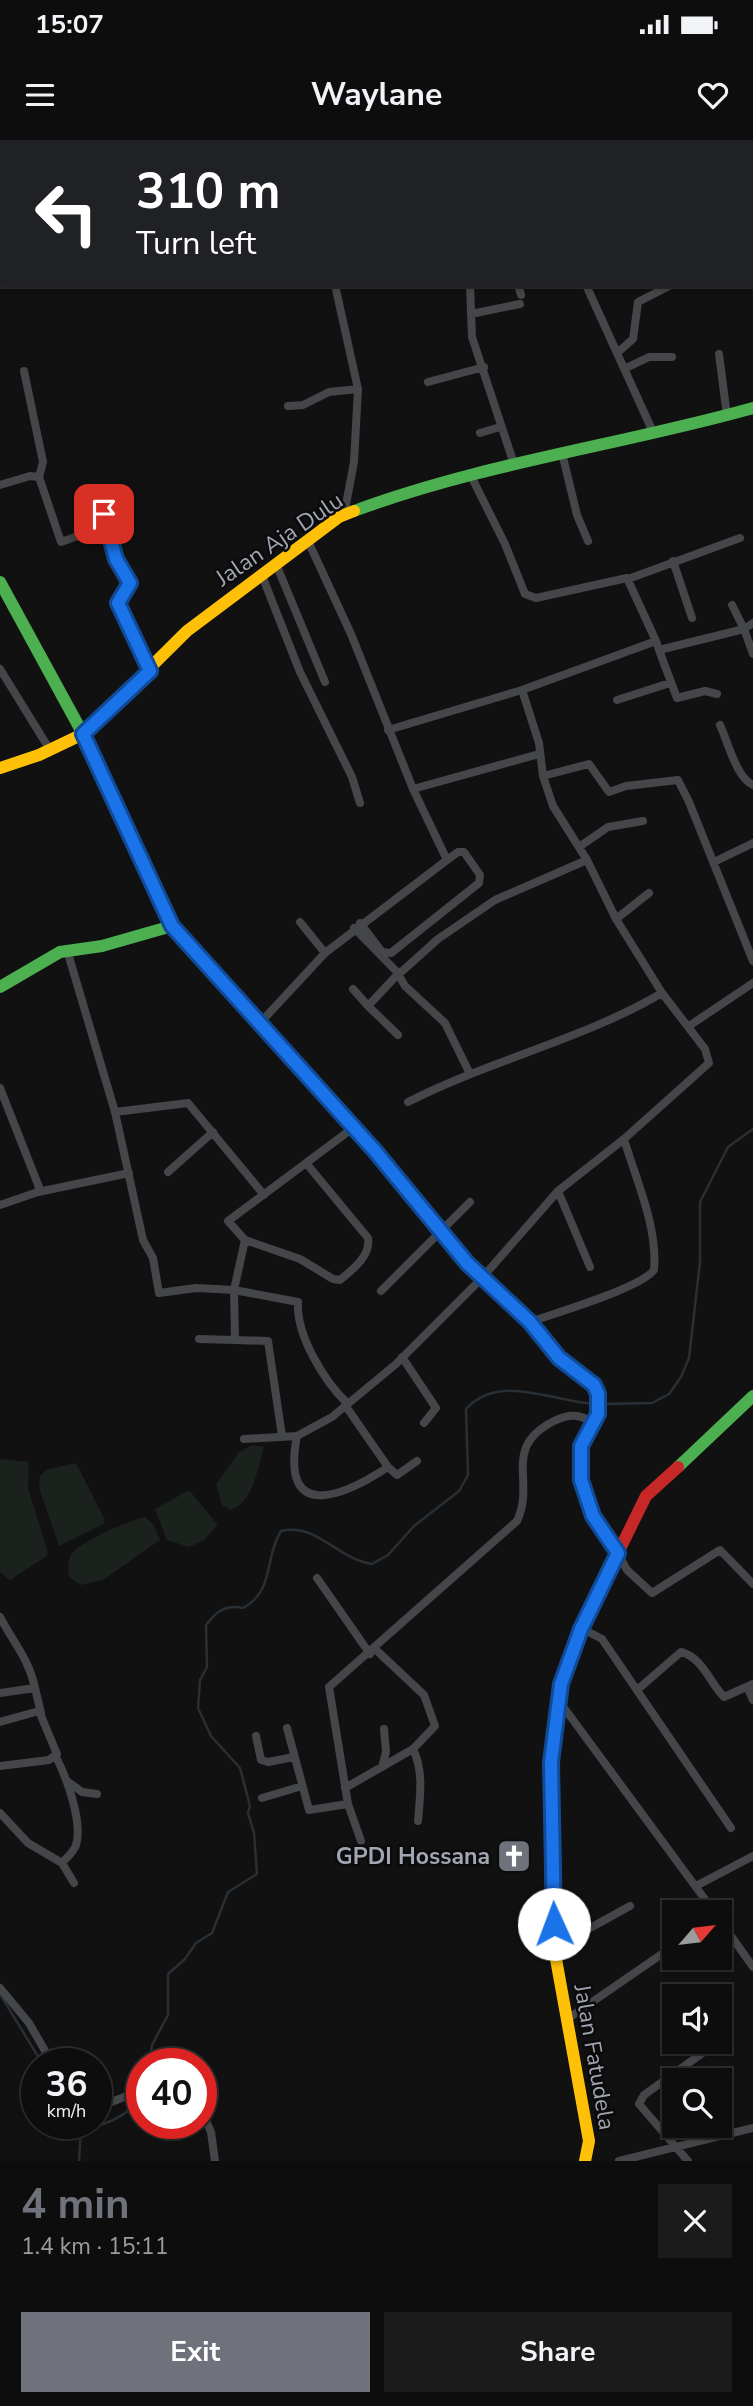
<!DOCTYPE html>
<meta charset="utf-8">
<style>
body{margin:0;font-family:"Nunito Sans",sans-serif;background:#1b1b1b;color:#f1f3f6;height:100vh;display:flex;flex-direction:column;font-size:26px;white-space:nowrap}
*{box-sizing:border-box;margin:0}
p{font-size:23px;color:#9a9c9d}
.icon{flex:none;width:38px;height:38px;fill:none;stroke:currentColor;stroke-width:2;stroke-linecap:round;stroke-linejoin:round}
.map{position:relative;height:2021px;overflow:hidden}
.panel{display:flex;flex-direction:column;background:#0d0d0d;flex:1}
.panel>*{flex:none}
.top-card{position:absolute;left:0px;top:0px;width:754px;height:147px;box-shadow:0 2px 5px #0004,0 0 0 2px #2d2d2e;background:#202124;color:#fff;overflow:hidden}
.needle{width:46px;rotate:62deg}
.buttons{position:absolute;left:662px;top:1760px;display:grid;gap:14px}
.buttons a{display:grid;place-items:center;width:70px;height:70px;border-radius:0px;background:#0d0d0d;box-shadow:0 2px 5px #0004,0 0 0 2px #2d2d2e;font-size:35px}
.speed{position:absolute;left:21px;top:1908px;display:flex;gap:14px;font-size:35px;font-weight:700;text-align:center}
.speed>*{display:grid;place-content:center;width:91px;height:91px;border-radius:50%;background:#0d0d0d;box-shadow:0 2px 5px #0004,0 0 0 2px #2d2d2e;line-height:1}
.speed small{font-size:18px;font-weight:400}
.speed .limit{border:10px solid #d22;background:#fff;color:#111}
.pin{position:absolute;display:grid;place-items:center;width:60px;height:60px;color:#fff;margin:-30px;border-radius:14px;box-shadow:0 4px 10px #0006}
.me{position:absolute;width:77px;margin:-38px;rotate:358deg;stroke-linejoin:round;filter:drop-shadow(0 0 5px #0008)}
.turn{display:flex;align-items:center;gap:24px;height:147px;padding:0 21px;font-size:32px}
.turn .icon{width:91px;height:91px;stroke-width:2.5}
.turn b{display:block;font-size:49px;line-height:60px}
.round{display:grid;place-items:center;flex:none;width:74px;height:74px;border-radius:0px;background:#1b1b1b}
.head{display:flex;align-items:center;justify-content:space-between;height:119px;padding:0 21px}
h1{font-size:42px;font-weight:700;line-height:52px;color:#6f727a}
.cta{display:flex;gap:14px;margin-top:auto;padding:14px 21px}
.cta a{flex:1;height:80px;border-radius:0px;background:#6f727a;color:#fff;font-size:28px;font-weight:700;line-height:80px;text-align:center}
.cta a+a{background:#1b1b1b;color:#f1f3f6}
.status{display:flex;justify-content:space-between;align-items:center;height:49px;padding:0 35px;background:#0d0d0d;direction:ltr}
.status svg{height:19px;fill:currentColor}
header{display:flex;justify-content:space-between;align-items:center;height:91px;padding:0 21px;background:#0d0d0d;font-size:32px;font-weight:700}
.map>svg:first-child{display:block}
.green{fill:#1b211c}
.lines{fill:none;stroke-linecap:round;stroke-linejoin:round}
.stream{stroke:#282f35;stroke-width:2.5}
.street{stroke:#454649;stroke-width:8}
.fast{stroke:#4caf50;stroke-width:12}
.slow{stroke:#ffc107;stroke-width:12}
.jam{stroke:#c62828;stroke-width:12}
.route-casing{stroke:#114b97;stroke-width:18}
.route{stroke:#1a73e8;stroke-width:12}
.labels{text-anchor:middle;stroke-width:5;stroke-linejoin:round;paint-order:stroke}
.street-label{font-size:23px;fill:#a2a6b2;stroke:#0b0b0c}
.poi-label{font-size:23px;font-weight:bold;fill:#a2a6b2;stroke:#0b0b0c;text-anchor:end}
</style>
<div class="status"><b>15:07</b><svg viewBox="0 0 49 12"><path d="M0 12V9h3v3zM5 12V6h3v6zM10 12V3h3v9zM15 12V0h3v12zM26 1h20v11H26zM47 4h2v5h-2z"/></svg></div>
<header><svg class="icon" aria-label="menu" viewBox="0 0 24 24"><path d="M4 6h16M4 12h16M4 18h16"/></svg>Waylane<svg class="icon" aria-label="heart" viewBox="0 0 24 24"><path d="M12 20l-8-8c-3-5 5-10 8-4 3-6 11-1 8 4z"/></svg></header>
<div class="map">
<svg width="753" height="2021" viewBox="0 0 753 2021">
<rect width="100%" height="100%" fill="#111"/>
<path class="green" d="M253,1305L264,1307C257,1329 254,1361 231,1370L222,1365L216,1344L239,1312Z
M0,1319L29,1322L28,1348L48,1412L47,1416L10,1440L0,1432Z
M76,1323L105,1380L104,1384L59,1406L39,1348L40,1336L46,1330Z
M189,1350L218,1385L203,1401L189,1407L167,1400L155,1369Z
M145,1377L153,1384L160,1400L103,1440L81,1445L69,1437C68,1429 67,1423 71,1415C80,1401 128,1381 145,1377Z"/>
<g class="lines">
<path class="stream" d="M602,1264L652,1263L669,1254L681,1237L689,1218L700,1122V1062L728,1007L753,989
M0,1854L42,1923
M150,1923L152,1905L168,1875V1834L185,1819L196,1803L212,1793L228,1752L257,1734L254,1693L248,1673L250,1666L240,1628L211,1596L198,1568L200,1540L207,1527L206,1485C216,1472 225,1464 243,1468C275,1451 264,1418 281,1391C316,1382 337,1419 372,1424L388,1415L414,1386L459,1351L468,1335L466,1269C499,1232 553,1262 595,1264
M79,1983L81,1988C105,1987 125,1976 142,1959
M79,2021L81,1988"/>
<path class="street" d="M238,0L239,2
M525,0L526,2
M639,0L640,2
M154,2L156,0
M272,2L277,0
M695,2L698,0
M752,101L753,100
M335,145L358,249L354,322L344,375
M470,145L472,197L514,324
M518,145L521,155
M586,145L653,292
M471,174L520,164
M617,213L633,199L638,162L671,145
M719,214L727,276
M624,229L649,217H672
M24,231L43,322L39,337
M428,242L484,227
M288,266L303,265L329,252L358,249
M480,293L500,287
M562,313L577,375L588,401
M471,336L505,404L525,454L536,458L627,438L656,501
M0,345L30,336L39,337L61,402L81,395L84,374L102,371L116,419L130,443L118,463L150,531
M673,421L692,478
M276,424L325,542
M261,433L300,532L352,637L360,663
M628,439L740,398
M732,465L744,489L753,483
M659,510L677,558L705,551L717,554
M0,529L50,610
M617,560L670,543
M720,585C728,602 736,637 753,645
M388,590L522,550L656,501L659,510L744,489L753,514
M543,636L589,624L609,652L626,646L678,640L689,662L753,821
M413,649L539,614
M579,707L608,687L643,681
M714,722L753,703
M616,779L649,753
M300,782L325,813
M360,783L382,812L391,813L479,743L480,735L464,712H458L447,720
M354,788L399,834L438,799L495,760L587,720
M67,810L115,972L143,1100L153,1118L159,1153L196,1148L234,1150L245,1100L228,1081L353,988
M353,849L368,866
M260,883L325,813L447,720L413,649L351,494L308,401
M689,886L753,843
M398,895L368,866L398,834L405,846L445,883L469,932
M0,948L39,1047L38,1052L0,1065
M408,962C490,920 582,900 662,853
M115,972L188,963L264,1055
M168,1032L213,992
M558,1051L590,1127
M38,1052L129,1033
M245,1100L300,1119L333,1139L340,1140C352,1130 371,1116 368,1098L306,1023
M381,1151L470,1062
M530,1182C555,1173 641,1148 654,1130C658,1087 636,1040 624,999
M199,1199L235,1200
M402,1217L436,1268L424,1283
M282,1296L268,1201L235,1200L234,1150L298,1162C296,1195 324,1241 347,1263
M297,1296C280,1384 344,1356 388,1327L345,1265
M244,1299L297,1296L332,1277L396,1224L482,1138L558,1051L624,999L709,923L705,909L662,853L616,779L587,720L553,666L543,636L539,603L522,550
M388,1327L397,1335L417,1321
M618,1413L627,1430L652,1453L720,1410L753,1444
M317,1438L370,1514
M0,1477C13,1502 29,1519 35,1548
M581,1488L602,1499L731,1688
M751,1545L749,1551L753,1560
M637,1550L681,1512C702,1517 710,1543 724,1557L753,1544
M0,1553L35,1548L41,1573
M559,1561L715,1773
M0,1582L39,1571L57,1614L49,1620L0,1626
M287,1588L309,1670L348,1664
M256,1596L261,1620L268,1622L294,1617
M413,1609C424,1632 420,1656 418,1681
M56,1617C67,1638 83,1683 76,1705C74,1712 66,1718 62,1723L74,1743
M382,1627L386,1612L384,1589
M67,1641L82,1652L97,1654
M345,1648L413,1609L435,1586L424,1555L374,1508
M262,1658L302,1646
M0,1673L28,1703L62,1723
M361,1701L348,1664L329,1547L517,1381C536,1341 501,1308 554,1281C570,1273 580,1274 595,1284
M696,1746L753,1716
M719,1779L753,1827
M554,1808L630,1766
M0,1848L29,1883L52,1923
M566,1880L672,1807
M96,1968L142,1950
M201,1970L211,1992L215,2021
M619,2021L753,1988
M688,2021L639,1964L644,1955L704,1912L703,1907"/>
<path class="fast" d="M354,371C483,323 621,305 753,268
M0,442L83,594L172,786L375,1011L479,1134
M0,847L60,812L102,806L172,786
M678,1327L753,1256"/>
<path class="slow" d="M0,628L39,615L83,594L187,491L339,377L354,371
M554,1597L551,1622L554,1808L589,2001L585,2021"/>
<path class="jam" d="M479,1134L530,1182L559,1218L594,1245L598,1253V1274L581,1306V1340L593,1376L618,1413
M554,1597L561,1544L581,1488L646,1356L678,1327"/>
</g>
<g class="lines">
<g class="route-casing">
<path id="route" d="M104,374L116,419L130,443L118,463L150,531L83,594L172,786L375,1011L467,1123L530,1182L559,1218L594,1245L598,1254V1274L581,1306V1340L593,1376L618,1413L581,1489L561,1544L551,1622L554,1784"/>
</g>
<use href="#route" class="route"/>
</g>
<defs>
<g id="church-square" transform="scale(1.75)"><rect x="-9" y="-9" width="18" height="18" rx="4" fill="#6f727a" stroke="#0b0b0c"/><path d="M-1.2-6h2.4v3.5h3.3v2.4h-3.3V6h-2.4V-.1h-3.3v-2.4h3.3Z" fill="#fff"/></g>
</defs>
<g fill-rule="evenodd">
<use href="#church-square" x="514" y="1716"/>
</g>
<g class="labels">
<g class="street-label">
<text transform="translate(279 399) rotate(-34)" y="8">Jalan Aja Dulu</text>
<text transform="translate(595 1917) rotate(80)" y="8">Jalan Fatudela</text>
</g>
<g class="poi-label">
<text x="490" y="1724">GPDI Hossana</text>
</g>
</g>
</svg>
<div class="buttons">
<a><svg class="needle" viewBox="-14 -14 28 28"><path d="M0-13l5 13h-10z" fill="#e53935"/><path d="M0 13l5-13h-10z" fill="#9a9c9d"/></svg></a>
<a><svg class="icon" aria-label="sound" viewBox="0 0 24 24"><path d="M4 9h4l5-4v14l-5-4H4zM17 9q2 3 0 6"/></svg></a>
<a><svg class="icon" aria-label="search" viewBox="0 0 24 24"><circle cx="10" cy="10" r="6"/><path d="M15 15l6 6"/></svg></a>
</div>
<div class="speed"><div>36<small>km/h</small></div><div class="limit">40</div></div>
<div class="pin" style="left:104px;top:374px;background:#d93025"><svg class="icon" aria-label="arrive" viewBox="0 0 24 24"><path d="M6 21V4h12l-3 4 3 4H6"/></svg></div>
<svg class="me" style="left:554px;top:1784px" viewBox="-20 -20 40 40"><circle r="19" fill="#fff"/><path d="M0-13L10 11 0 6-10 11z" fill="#1a73e8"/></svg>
<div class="top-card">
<div class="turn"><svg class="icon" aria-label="left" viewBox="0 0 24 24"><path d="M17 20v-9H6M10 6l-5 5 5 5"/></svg><div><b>310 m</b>Turn left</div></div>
</div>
</div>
<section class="panel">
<div class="head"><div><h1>4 min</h1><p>1.4 km · 15:11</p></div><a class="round"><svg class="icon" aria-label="close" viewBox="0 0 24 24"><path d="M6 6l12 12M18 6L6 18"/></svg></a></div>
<div class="cta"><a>Exit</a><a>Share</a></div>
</section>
